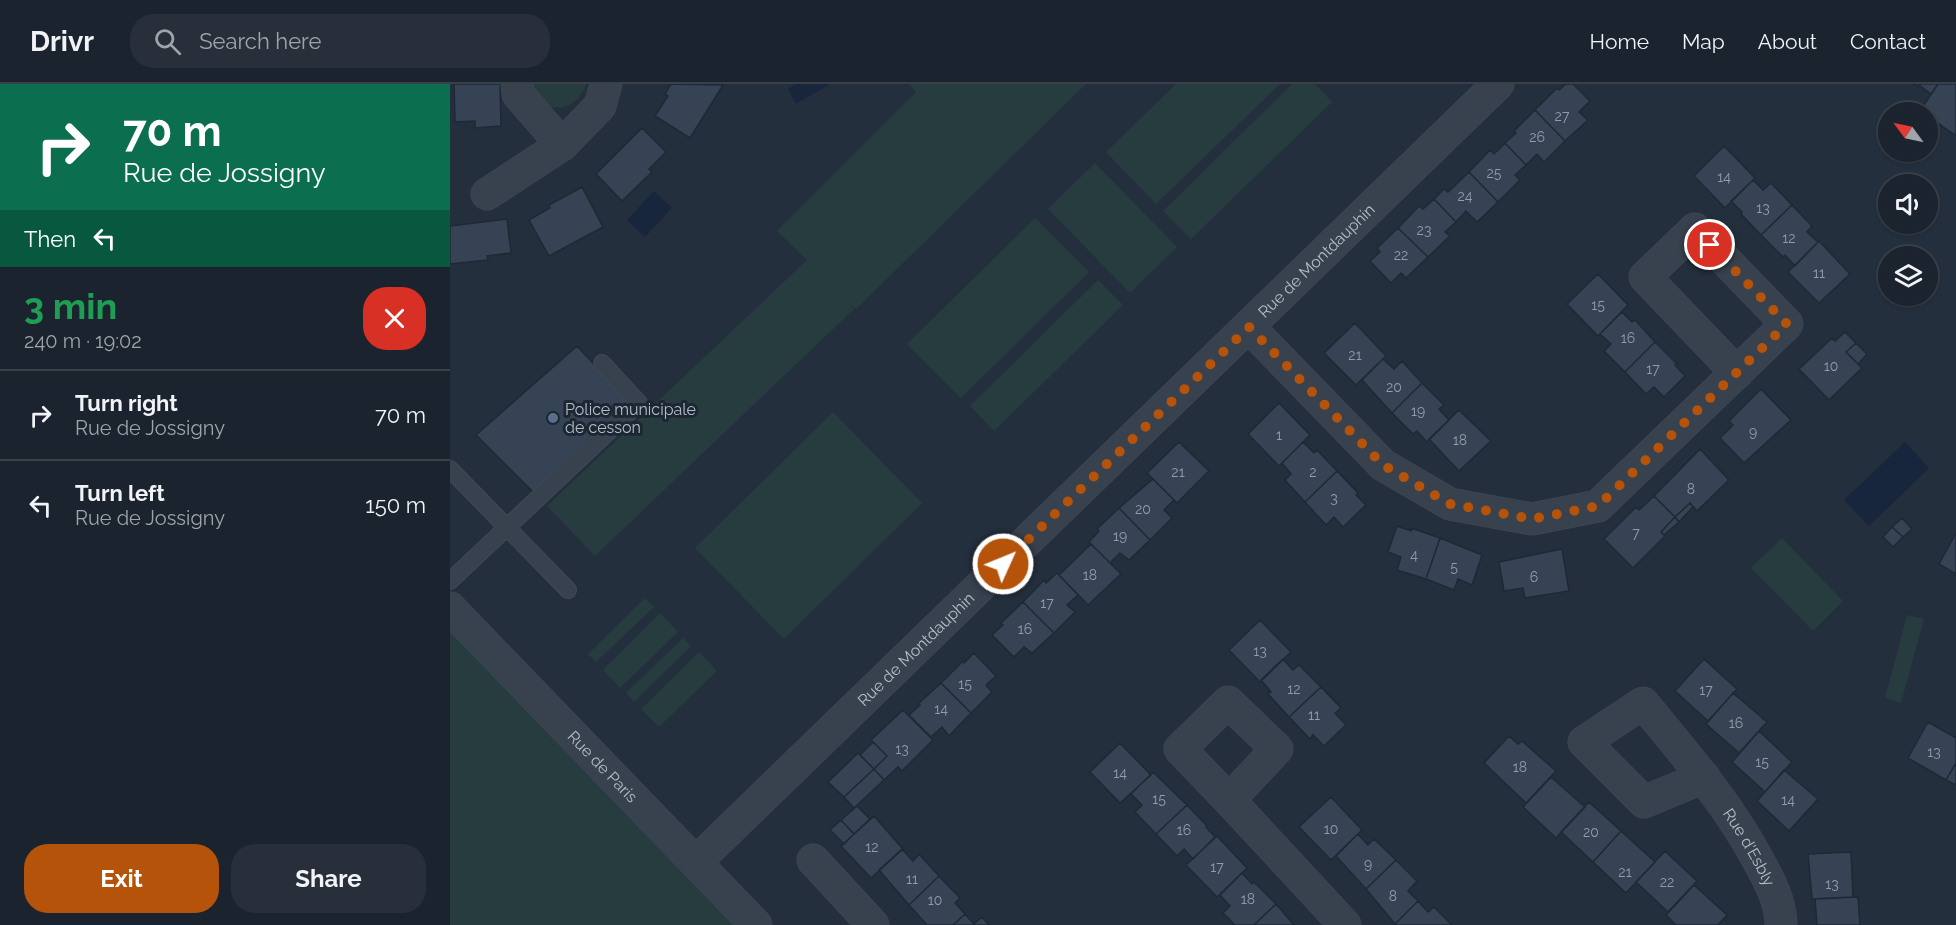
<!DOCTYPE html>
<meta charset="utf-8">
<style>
body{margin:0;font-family:Raleway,sans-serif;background:#282f3a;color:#f1f3f6;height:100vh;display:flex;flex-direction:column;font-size:22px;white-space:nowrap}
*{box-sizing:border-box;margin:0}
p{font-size:20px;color:#a0a4aa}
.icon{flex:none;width:33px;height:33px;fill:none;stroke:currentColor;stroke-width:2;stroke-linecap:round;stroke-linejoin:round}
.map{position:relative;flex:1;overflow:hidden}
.side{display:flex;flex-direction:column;background:#1b232e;width:450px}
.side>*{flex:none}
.hud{background:#0b6e4f;color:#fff;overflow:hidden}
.needle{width:39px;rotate:303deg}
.controls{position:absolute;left:1428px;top:18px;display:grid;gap:12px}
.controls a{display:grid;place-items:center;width:60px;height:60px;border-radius:50%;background:#1b232e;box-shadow:0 2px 4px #0004,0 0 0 2px #39404a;font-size:30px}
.pin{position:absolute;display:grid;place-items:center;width:51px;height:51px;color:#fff;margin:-26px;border:3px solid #fff;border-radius:50%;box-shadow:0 2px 6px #0007}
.me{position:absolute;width:66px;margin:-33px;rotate:46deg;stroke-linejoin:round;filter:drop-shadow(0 0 4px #0008)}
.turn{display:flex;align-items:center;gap:21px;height:126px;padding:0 24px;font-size:27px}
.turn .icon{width:78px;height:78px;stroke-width:2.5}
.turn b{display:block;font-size:42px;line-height:51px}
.then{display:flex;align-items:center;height:57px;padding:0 24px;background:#0003;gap:12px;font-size:22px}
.round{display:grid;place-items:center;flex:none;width:63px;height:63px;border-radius:24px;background:#282f3a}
.headline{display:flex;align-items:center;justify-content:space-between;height:102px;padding:0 24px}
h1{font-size:36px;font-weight:700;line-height:45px;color:#1e9e55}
.action{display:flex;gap:12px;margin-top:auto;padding:12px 24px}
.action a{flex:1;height:69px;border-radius:24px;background:#b45309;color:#fff;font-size:24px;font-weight:700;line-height:69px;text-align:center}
.action a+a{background:#282f3a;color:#f1f3f6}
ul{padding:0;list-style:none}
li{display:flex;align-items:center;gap:18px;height:90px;padding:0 24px;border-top:2px solid #39404a}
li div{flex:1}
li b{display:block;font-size:22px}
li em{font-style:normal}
header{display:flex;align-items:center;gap:36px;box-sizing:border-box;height:84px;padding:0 30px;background:#1b232e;border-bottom:2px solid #39404a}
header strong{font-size:28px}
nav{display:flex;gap:33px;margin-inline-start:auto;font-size:21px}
.search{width:420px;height:54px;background:#282f3a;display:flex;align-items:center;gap:15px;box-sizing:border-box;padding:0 21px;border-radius:24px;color:#a0a4aa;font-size:22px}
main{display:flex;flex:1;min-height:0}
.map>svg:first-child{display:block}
.green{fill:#263c3f}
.water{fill:#17263c}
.building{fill:#364354;stroke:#1f2835;stroke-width:1.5}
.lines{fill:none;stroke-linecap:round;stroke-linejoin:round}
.service-casing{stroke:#414a57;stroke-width:18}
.minor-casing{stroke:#414a57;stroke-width:33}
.service{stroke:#38414e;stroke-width:16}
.minor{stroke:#38414e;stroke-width:32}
.route{stroke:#b45309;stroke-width:10;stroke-dasharray:0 18}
.service-dot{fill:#5c6f8a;stroke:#1d2633;stroke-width:2}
.labels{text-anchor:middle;stroke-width:6;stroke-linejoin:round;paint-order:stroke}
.number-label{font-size:14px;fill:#929caa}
.street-label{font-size:16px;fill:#b4bcc9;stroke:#1d2633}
.poi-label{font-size:16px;fill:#b4bcc9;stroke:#1d2633;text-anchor:start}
</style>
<header>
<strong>Drivr</strong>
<div class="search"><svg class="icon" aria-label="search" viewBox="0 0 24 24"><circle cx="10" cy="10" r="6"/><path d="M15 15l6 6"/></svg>Search here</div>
<nav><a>Home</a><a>Map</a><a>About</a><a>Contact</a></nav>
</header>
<main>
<section class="side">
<div class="hud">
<div class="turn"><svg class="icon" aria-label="right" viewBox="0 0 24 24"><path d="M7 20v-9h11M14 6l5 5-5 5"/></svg><div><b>70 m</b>Rue de Jossigny</div></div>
<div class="then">Then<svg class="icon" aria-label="left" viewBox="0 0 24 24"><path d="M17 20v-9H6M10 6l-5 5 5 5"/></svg></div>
</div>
<div class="headline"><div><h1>3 min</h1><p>240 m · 19:02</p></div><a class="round" style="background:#d93025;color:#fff"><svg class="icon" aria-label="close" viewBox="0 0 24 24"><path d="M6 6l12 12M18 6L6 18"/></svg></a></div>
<ul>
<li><svg class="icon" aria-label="right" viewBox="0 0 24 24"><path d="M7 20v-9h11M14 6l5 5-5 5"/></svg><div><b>Turn right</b><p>Rue de Jossigny</p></div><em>70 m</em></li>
<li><svg class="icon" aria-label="left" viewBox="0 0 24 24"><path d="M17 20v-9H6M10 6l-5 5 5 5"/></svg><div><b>Turn left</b><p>Rue de Jossigny</p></div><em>150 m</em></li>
</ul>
<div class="action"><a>Exit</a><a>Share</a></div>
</section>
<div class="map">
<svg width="1506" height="841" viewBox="0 0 1506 841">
<rect width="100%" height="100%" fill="#242f3e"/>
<path class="green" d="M77,0H137C127,20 118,27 95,22Z
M459,0H636L406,225L399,219L404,225L145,472L97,422L357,176L327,147L466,8Z
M726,0H830L706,120L656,68Z
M842,0H865L882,18L741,155L713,127Z
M645,79L727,163L680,209L598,125Z
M585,134L639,188L511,314L457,260Z
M648,196L673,221L544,347L520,322Z
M383,328L472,419L334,555L245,464Z
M1332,454L1393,517L1363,547L1301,484Z
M195,514L204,523L146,578L138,570Z
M210,529L228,548L170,604L153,586Z
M1457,531L1474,535L1451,619L1435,614Z
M0,542L287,841H0Z
M233,554L241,562L184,618L176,609Z
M249,568L267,587L209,643L191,625Z"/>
<path class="water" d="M346,0H380L346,20L338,5Z
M204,107L222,124L195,153L177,136Z
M1455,358L1479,384L1419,442L1394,416Z"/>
<path class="building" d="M4,0H50L51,42L25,44V37L5,38Z
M221,0L273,1L240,54L205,32L218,12L215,10Z
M1116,0H1123L1140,17L1129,28L1138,36L1115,57L1085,26L1107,4L1109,6Z
M1463,0H1488L1481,10L1469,1L1468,3Z
M1488,0H1506V52L1478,32V28L1470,27Z
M1085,26L1115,57L1094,78L1087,70L1076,81L1055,59L1066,49L1064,47Z
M192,44L216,68L199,85L202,88L172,117L146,90Z
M1055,59L1076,81L1065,91L1070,96L1048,118L1019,88L1040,66L1044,70Z
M1274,62L1305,94L1275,124L1244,92Z
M1019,88L1048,118L1027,138L1016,127L1006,138L984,115L994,105L998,108Z
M1303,96L1313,106L1321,99L1342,121L1311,151L1291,130L1292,128L1281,117Z
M132,103L153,143L99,172L79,136L100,124L99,121Z
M984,115L1006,138L995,148L1000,152L978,173L948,144L969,122L973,125Z
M1342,121L1362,142L1357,148L1368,158L1345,182L1335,171L1333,173L1311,151Z
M57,135L61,169L37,172L38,176L0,180V142Z
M948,144L978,173L956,194L951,189L941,199L920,177L930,168L927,164Z
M1369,157L1400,190L1369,219L1338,188Z
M1148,190L1178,221L1148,252L1117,220Z
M1172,228L1182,238L1185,236L1205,258L1175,288L1154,267L1161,260L1150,250Z
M905,239L936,272L906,301L874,269Z
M1395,248L1406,259L1396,268L1412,284L1379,316L1349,285L1382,254L1385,257Z
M1205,258L1227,280L1225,281L1235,292L1214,313L1204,303L1196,310L1175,288Z
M1406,259L1417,270L1408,280L1396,268Z
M127,262L178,317L83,408L26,351Z
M933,275L944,285L952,277L972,299L942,329L912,296Z
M972,299L994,321L989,325L999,336L977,358L967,347L963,350L942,329Z
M1311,305L1341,336L1294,379L1270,354L1283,341L1279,337Z
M829,319L860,351L829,382L798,350Z
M1009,326L1041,357L1009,387L979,355Z
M729,358L759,387L727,419L697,389Z
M853,358L864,369L867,366L887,387L855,418L835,396L841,390L832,379Z
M1250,365L1279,396L1247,427L1240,419L1225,433L1204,412Z
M887,387L908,409L906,411L916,421L893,443L884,433L876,441L855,418Z
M703,395L724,416L714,426L722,434L700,456L669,424Z
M1204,412L1225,433L1211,448L1215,452L1183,484L1154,455L1186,423L1189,426Z
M1240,419L1243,423L1229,438L1225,433Z
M669,424L700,456L679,476L670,469L660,479L639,458L649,447L647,445Z
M1225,433L1229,438L1214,451L1211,448Z
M1452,434L1462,445L1453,453L1442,443Z
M947,442L961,447V444L990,454L976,495L947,486L951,473L938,468Z
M1442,443L1453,453L1443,463L1433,453Z
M1506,449V490L1489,480Z
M990,454L1032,471L1022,501L1008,495L1004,506L976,495Z
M641,460L671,490L638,521L609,491Z
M1112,465L1119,507L1075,514L1073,504L1054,507L1049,478Z
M607,489L628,511L617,521L625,528L604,549L573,518L594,496L596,499Z
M573,518L604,549L582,569L574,563L564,573L542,551L553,541L551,539Z
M810,536L841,568L810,598L779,566Z
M524,569L546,592L536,601L542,608L521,629L491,599L513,577L514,579Z
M833,575L843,586L849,581L871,603L839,633L818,610L821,608L811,596Z
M1254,575L1287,605L1258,637L1225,607Z
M491,599L521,629L499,652L492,643L481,653L459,631L470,621L468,620Z
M871,603L891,624L885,629L896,641L874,662L863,651L860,655L839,633Z
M1283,609L1317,638L1289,669L1256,640Z
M453,626L483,656L452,687L448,683L434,696L424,685L437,672L421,656Z
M1478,638L1506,654V679L1496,696L1458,674Z
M1309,647L1342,678L1315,708L1282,678Z
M1059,652L1068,660L1072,657L1106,687L1076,719L1034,679Z
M423,658L437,672L424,685L410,671Z
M670,659L701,691L670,719L640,688Z
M408,669L424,685L394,713L378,698Z
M1506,679V701L1496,696Z
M424,685L434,696L404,724L394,713Z
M1334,686L1368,715L1339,747L1307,717Z
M703,688L737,721L706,750L685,728L692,721L681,710Z
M1101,693L1135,723L1106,754L1073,723Z
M881,713L912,746L881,776L849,743Z
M1139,718L1171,747L1143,778L1111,748Z
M737,721L757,742L756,743L765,753L743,775L734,765L727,772L706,750Z
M407,722L420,735L404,750L391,736Z
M424,732L453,765L421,794L391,762Z
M391,736L404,750L394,760L380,746Z
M1171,747L1205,778L1176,809L1143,778Z
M908,750L918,761L924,755L946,776L916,805L886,772Z
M767,752L797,784L767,813L736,781Z
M452,765L463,777L469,770L489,792L459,821L429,786Z
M1215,767L1247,797L1218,828L1186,798Z
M1401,768L1403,813L1362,815L1358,770Z
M946,776L967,797L958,807L968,817L945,840L916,805Z
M792,789L802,800L804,798L826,820L804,841H785L773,829L780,822L770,811Z
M489,792L510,814L505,819L515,830L503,841H477L459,821Z
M1244,801L1277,831L1268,841H1226L1216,831Z
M1408,813L1410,841H1367L1365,815Z
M968,817L978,828L984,823L1002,841H947L945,840Z
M826,820L844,841H804Z
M515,830L524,840L532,833L539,841H503Z"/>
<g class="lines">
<g class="service-casing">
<path id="service" d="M0,385L118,506
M0,497L189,319L152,279"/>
</g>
<g class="minor-casing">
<g id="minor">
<path d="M67,0L68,10L112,61L150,22L156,0"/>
<path d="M37,110L112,61"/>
<path d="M799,243L933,381L1000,420L1082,435L1148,422L1337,240L1245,145L1195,193L1287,289"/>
<path id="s1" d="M0,524L306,841"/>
<path id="s2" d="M1254,693L1194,718L1134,658L1193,619C1234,669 1277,718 1308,776C1319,796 1331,818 1331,841"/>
<path d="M779,716L827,665L778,618L730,665L779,716L895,841"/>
<path d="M363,776L423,841"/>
<path id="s3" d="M246,778L1048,0"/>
</g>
</g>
<use href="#service" class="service"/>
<use href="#minor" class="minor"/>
</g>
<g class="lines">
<path class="route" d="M553,480L799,243L933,381L1000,420L1082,435L1148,422L1337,240L1260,161"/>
</g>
<circle class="service-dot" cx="103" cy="334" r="6"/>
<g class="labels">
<g class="number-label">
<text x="1112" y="37">27</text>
<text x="1087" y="58">26</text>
<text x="1044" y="94">25</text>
<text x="1274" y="98">14</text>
<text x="1015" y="117">24</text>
<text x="1313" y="129">13</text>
<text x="974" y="151">23</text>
<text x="1339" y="159">12</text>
<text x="951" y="176">22</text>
<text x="1369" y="194">11</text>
<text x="1148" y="226">15</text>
<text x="1178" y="259">16</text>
<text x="905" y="276">21</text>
<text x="1381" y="287">10</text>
<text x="1203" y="290">17</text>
<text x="944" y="308">20</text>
<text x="968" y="332">19</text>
<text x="1303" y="353">9</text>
<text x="829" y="356">1</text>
<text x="1010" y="361">18</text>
<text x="728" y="393">21</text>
<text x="863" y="393">2</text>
<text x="1241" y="410">8</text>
<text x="884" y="419">3</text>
<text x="693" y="430">20</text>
<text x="1186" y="454">7</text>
<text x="670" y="457">19</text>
<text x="964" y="476">4</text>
<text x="1004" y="488">5</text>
<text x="640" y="496">18</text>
<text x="1084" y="498">6</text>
<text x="597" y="524">17</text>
<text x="575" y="550">16</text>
<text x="810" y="572">13</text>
<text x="515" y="605">15</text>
<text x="844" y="610">12</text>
<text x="1256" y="611">17</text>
<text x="491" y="630">14</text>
<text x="864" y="636">11</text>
<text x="1286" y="644">16</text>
<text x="452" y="670">13</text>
<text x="1484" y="673">13</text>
<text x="1312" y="683">15</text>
<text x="1070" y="688">18</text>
<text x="670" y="694">14</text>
<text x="709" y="720">15</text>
<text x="1338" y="721">14</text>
<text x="881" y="750">10</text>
<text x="734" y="751">16</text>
<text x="1141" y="753">20</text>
<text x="422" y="768">12</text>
<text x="918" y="785">9</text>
<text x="767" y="788">17</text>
<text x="1175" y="793">21</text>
<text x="462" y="800">11</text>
<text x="1217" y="803">22</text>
<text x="1382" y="805">13</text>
<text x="943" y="817">8</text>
<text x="798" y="820">18</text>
<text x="485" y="821">10</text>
</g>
<g class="street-label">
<text dy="6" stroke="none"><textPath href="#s3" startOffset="864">Rue de Montdauphin</textPath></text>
<text dy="6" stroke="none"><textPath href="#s3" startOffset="306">Rue de Montdauphin</textPath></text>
<text dy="6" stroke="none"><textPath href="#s1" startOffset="220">Rue de Paris</textPath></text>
<text dy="6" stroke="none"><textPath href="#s2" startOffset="400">Rue d'Esbly</textPath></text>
</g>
<g class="poi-label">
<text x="115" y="331">Police municipale<tspan x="115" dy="18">de cesson</tspan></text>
</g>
</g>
</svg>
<div class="controls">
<a><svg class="needle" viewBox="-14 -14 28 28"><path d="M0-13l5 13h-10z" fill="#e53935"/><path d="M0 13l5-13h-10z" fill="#a0a4aa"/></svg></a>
<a><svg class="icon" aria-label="sound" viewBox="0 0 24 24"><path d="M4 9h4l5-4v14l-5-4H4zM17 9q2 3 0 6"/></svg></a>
<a><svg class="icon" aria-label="layers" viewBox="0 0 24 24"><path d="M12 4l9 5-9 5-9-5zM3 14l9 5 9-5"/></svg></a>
</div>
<div class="pin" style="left:1260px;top:161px;background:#d93025"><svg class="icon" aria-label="arrive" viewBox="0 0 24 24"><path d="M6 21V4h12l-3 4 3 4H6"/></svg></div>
<svg class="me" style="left:553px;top:480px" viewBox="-20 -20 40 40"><circle r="17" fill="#b45309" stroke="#fff" stroke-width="3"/><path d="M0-11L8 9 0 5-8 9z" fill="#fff"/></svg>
</div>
</main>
